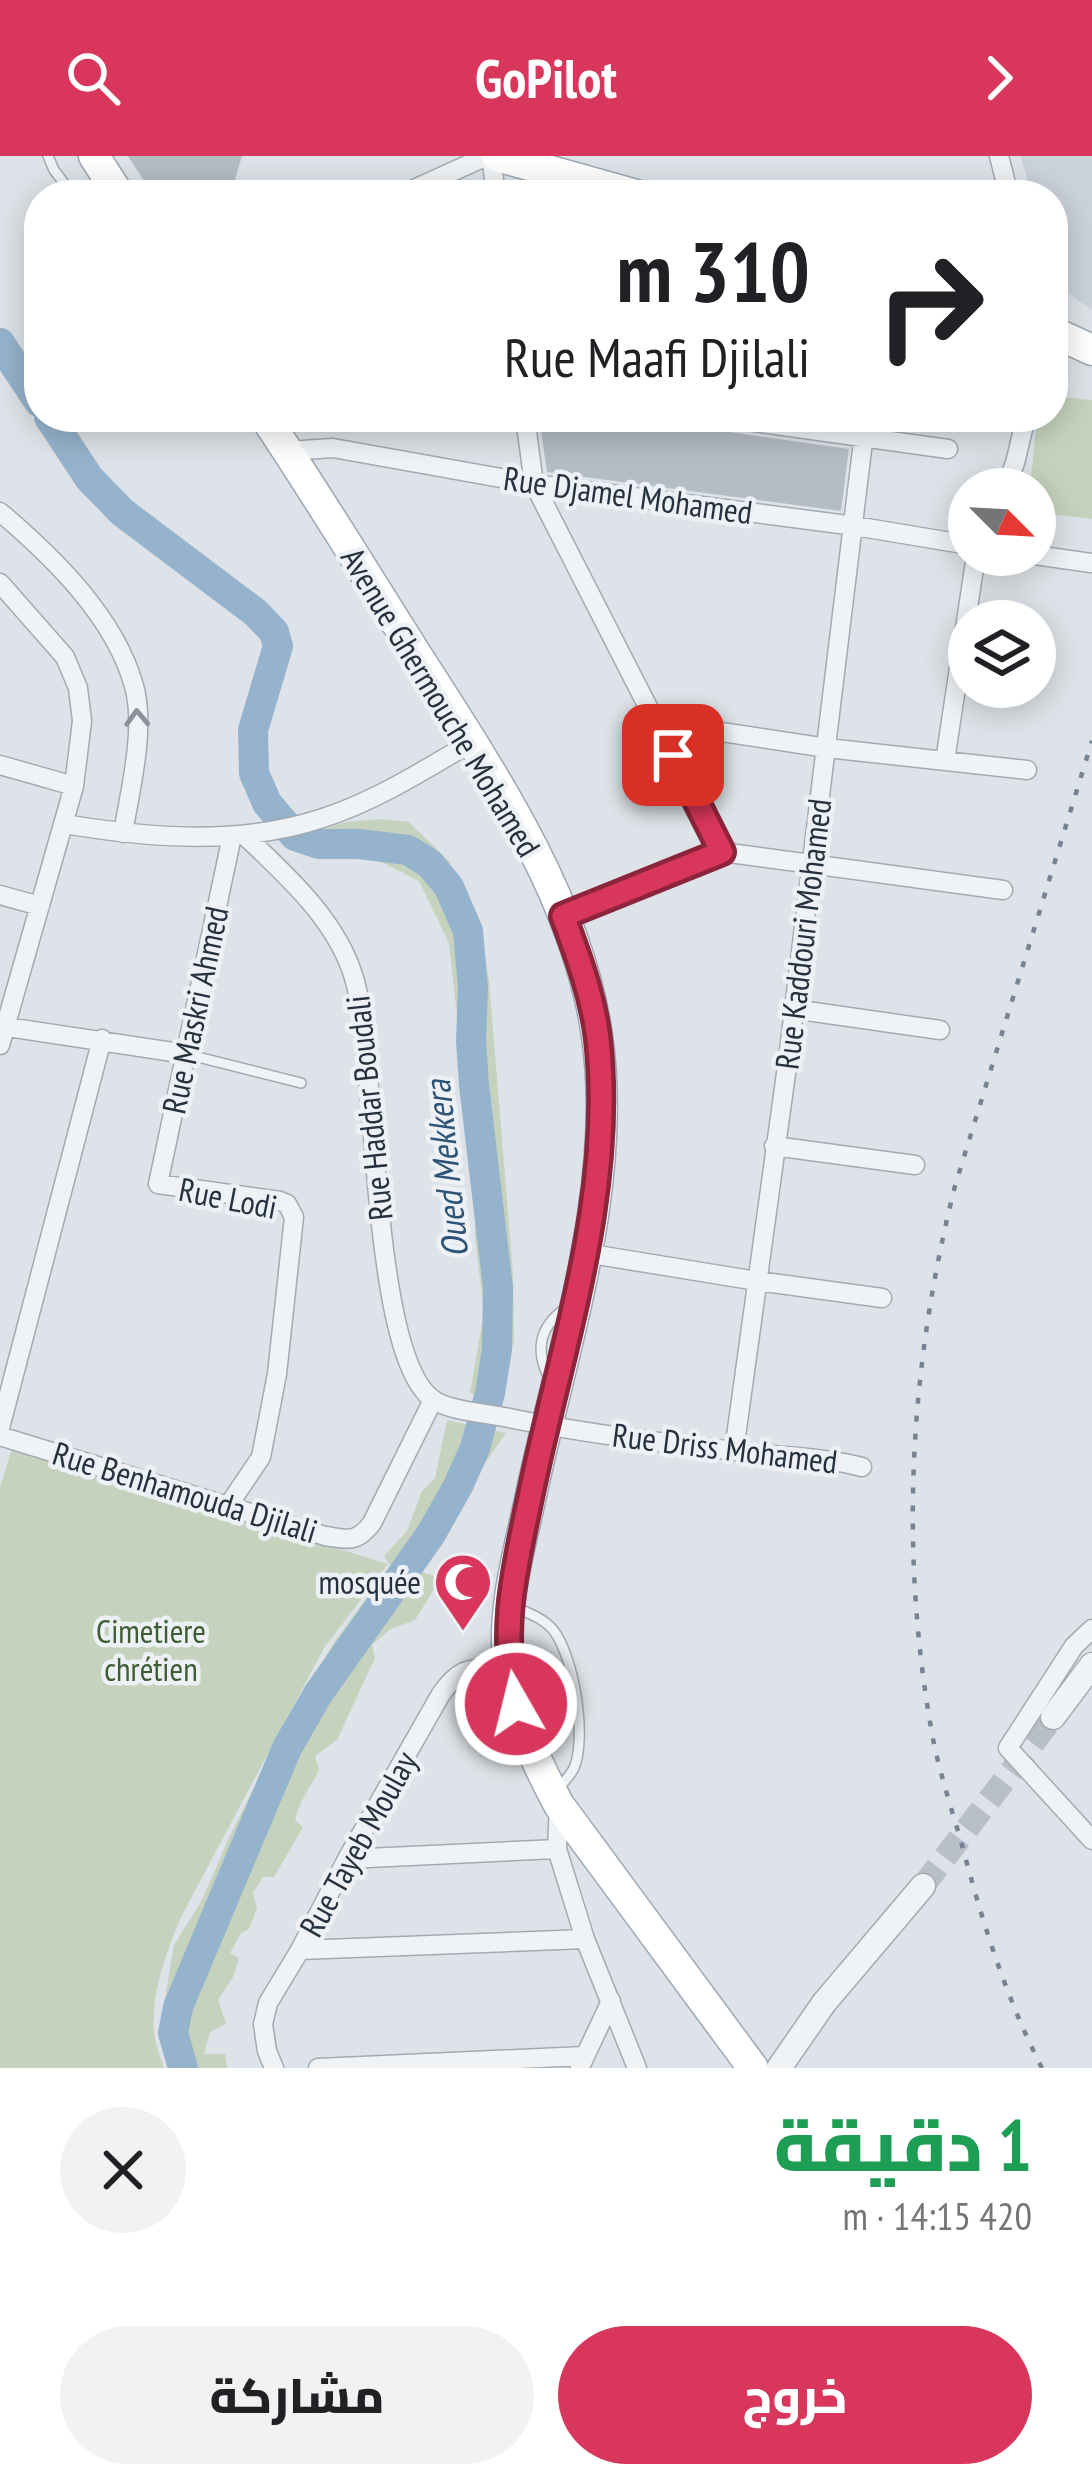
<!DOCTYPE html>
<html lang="ar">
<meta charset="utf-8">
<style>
body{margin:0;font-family:"PT Sans Narrow",Cairo,sans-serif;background:#f2f2f2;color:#202124;direction:rtl;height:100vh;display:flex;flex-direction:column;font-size:45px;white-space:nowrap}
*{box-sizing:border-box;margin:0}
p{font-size:39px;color:#757577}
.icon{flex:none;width:66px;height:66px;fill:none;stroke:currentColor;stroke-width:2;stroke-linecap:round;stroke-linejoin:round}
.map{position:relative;height:1912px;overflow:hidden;direction:ltr}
.side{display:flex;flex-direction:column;background:#fff;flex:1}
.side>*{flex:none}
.hud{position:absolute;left:24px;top:24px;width:1044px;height:252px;border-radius:48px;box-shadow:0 6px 30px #0003;direction:rtl;background:#fff;color:#202124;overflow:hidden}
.needle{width:78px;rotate:114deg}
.fabs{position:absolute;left:948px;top:312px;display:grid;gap:24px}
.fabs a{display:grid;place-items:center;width:108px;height:108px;border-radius:50%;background:#fff;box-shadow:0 6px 30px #0003;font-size:60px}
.pin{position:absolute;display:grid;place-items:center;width:102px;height:102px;color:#fff;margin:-51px;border-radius:24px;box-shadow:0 6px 18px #0006}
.me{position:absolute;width:132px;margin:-66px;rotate:352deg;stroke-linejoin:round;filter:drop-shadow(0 0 9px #0008)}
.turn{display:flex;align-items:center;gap:42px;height:252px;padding:0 60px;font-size:54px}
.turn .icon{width:156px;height:156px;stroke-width:2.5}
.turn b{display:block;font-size:84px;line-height:102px}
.round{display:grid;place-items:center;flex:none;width:126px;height:126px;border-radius:63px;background:#f2f2f2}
.headline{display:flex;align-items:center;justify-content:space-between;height:204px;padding:0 60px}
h1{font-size:72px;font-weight:800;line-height:90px;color:#1e9e55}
.button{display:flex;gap:24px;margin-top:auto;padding:24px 60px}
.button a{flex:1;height:138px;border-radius:72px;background:#d8375b;color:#fff;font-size:48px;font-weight:800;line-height:138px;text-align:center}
.button a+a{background:#f2f2f2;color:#202124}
header{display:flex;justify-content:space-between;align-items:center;height:156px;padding:0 60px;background:#d8375b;color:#fff;font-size:54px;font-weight:800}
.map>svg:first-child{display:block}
.built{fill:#cbd2db}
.green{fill:#c5d3be;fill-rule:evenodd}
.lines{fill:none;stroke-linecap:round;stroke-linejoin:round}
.river{stroke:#95b3cc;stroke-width:30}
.building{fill:#b4bcc6}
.tertiary-tunnel{stroke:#b8bfc6;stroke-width:24;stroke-dasharray:24 12;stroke-linecap:butt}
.service-casing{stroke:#a2aab2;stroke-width:12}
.minor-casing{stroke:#a2aab2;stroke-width:21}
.tertiary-casing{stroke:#a2aab2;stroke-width:27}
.primary-casing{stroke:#9ca8b5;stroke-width:33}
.service{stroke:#f0f3f6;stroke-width:9}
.minor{stroke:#f0f3f6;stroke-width:18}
.tertiary{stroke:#f0f3f6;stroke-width:24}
.primary{stroke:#fff;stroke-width:30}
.rail{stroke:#768393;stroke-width:4.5;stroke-dasharray:6 12;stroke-linecap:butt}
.oneway{stroke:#8b929b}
.route-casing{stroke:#8c243b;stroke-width:30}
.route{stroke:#d8375b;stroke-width:21}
.labels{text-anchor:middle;stroke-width:9;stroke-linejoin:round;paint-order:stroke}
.street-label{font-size:33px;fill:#263140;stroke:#edf1f6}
.poi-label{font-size:33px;fill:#263140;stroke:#edf1f6;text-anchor:end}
.park-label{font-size:33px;fill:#3d5d32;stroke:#edf1f6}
.water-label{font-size:36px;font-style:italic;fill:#2d5377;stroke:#edf1f6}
</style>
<header><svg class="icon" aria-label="forward" viewBox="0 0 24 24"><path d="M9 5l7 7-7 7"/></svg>GoPilot<svg class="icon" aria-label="search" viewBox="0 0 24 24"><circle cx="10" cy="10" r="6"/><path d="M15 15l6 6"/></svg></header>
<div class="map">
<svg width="1092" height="1912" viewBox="0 0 1092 1912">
<rect width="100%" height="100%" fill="#dde3e8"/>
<path class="built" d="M1021,0H1092V154L1066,136L1053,118V39H1031Z"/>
<path class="green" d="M1053,240L1092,244V363L1035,356V333H1030L1037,261H1053Z
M381,663L409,666L451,707L446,719L456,718C478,759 482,779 489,825L513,1117L514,1184L503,1242L494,1239L496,1228L484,1241L470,1237L484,1156L475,1082V1024L449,787L419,725L373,702L291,684L346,666ZM478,820L473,833L482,866L470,895L479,936L491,964V1046L500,1091L486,1053L489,1010L485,961L470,924L466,892L478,867L466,834ZM501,1106L504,1150L498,1165L507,1174L497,1221L490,1213L494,1187L504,1177L493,1165Z
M447,1264L506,1277L459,1345C457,1360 426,1397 415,1414L441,1422L415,1464L391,1473L372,1489L375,1502L337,1584L315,1600L319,1614C310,1632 299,1645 295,1664L303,1671L274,1721H263L253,1737L257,1752L249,1773L241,1777L230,1797L239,1802L233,1821L218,1844L226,1868L210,1876L204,1898H225L227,1912H175L160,1871L174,1789L202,1744L228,1684L286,1566L335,1485L390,1410L384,1400L407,1375L422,1335L435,1322Z
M12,1292L388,1408L324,1492L180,1763C166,1798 151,1836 154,1875C155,1887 160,1900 164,1912H0V1331Z"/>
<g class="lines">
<path class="river" d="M0,187L39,246
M49,261L89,322L122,356L256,457L274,476L278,490L253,574L254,617L267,647L295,680L319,688H359L408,694L430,708L449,731L468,775L473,833L471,885L474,929L498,1132L497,1193L490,1237L475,1292L458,1330L431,1378L318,1538L287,1592L178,1851L173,1877L183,1912"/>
</g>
<path class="building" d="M128,0H242L230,39H153Z
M539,261H673L705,266L715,274L849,293L841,355L547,316Z"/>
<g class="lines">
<path class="tertiary-tunnel" d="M923,1730L1053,1561"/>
<g class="service-casing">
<path id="service" d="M48,0L54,14L73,39
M186,898L301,927
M548,1220C535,1193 540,1170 565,1153
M514,1451C528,1457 544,1462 554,1475C574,1502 587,1581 574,1612C570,1620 562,1628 557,1634"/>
</g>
<g class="minor-casing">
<path id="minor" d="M491,0L496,39
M999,0L1009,39
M401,39L487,0
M525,261L534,328L722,696
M717,261L948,293
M288,295L333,292L534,328L855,370L969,389
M1005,333L1015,307L1026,261
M0,356C53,401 115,461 134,530C146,572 130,635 123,677
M1035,399L1091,407
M0,427L65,501L78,532L82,565L74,630L0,889
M656,566L827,592L1027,614
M945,605L976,399
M0,609L74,630
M64,668C149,682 239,690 323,662C376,645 424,614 472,586
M244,679C286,719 337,764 354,822C378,898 369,1211 437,1246C457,1256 487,1257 509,1262C586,1278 666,1287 744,1296C782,1301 825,1301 862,1311
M0,739L40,750
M563,760L722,696L1003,734
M793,853L940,874
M0,870L186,898
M774,990L915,1009
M585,1097L757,1125L882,1142
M0,1272L102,883
M0,1280L325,1380C348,1383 356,1388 372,1367L433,1244
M734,1295L788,903L866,261
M228,1350L261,1301L277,1218L294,1061L287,1048L280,1045L158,1028L232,680
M1092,1473L1074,1490L1008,1592L1092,1684
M559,1649L557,1693L585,1783L637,1912
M347,1703L557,1693
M300,1794L585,1783
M580,1911L611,1845
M274,1912L267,1895L263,1868L268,1847L300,1794L347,1703L441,1538C463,1507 473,1514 508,1511
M318,1912L584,1900"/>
</g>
<g class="tertiary-casing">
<path id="tertiary" d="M1053,1561L1092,1509
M779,1912L824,1847L923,1730"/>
</g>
<g class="primary-casing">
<path id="primary" d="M94,0L119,39
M497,0L636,39
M1053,176L1092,194
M265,261C317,339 366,419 416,498C489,612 578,743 597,880C619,1034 561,1195 530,1344C518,1399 501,1457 509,1514C516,1563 536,1606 559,1649L753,1912"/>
</g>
<use href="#service" class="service"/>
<use href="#minor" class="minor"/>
<use href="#tertiary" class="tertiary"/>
<use href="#primary" class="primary"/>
<path class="rail" d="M1042,1912C1006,1842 982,1765 962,1689C952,1654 940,1618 933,1583C899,1398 909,1212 955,1030L1092,585"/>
</g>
<defs><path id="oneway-chevron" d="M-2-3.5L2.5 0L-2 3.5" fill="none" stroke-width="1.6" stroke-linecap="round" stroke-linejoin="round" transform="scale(3)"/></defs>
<use class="oneway" href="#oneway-chevron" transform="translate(137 562) rotate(-92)"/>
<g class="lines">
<g class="route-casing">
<path id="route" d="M516,1548C499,1469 516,1410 532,1332C563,1185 615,1036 598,883C593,841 578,800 563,760L722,696L673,599"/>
</g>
<use href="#route" class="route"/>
</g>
<defs>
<g id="mosque-pin" transform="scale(3)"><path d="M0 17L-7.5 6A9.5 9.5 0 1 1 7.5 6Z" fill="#d8375b" stroke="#edf1f6"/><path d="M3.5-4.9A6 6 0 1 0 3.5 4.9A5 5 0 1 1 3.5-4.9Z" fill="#fff"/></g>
</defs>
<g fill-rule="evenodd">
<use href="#mosque-pin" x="463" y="1426"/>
</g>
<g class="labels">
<g class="street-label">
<text transform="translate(628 339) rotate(8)" y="12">Rue Djamel Mohamed</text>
<text transform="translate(441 546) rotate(59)" y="12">Avenue Ghermouche Mohamed</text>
<text transform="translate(803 778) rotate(-83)" y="12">Rue Kaddouri Mohamed</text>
<text transform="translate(195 854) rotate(-78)" y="12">Rue Maskri Ahmed</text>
<text transform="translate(369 952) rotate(-96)" y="12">Rue Haddar Boudali</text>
<text transform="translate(228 1042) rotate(11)" y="12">Rue Lodi</text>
<text transform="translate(725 1292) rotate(7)" y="12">Rue Driss Mohamed</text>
<text transform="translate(185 1336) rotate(17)" y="12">Rue Benhamouda Djilali</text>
<text transform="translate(358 1688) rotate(-61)" y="12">Rue Tayeb Moulay</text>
</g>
<g class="poi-label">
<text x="421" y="1438">mosquée</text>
</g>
<g class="park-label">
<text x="151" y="1487">Cimetiere<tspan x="151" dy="38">chrétien</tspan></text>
</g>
<g class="water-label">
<text transform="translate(446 1013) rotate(-96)" y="13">Oued Mekkera</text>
</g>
</g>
</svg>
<div class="fabs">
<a><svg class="needle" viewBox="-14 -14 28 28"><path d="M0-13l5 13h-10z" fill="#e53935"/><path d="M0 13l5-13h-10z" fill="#757577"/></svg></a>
<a><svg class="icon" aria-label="layers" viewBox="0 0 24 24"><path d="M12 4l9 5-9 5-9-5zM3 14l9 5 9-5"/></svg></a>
</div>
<div class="pin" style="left:673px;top:599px;background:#d93025"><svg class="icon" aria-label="arrive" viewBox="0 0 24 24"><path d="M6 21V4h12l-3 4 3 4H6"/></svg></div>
<svg class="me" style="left:516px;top:1548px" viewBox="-20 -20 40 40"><circle r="17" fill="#d8375b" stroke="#fff" stroke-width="3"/><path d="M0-11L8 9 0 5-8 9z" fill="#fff"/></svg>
<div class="hud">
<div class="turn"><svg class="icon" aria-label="right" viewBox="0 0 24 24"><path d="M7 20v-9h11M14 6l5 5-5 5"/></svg><div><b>310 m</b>Rue Maafi Djilali</div></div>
</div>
</div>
<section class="side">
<div class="headline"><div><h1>1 دقيقة</h1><p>420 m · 14:15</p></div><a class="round"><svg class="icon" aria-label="close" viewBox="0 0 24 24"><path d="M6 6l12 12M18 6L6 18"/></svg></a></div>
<div class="button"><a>خروج</a><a>مشاركة</a></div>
</section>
